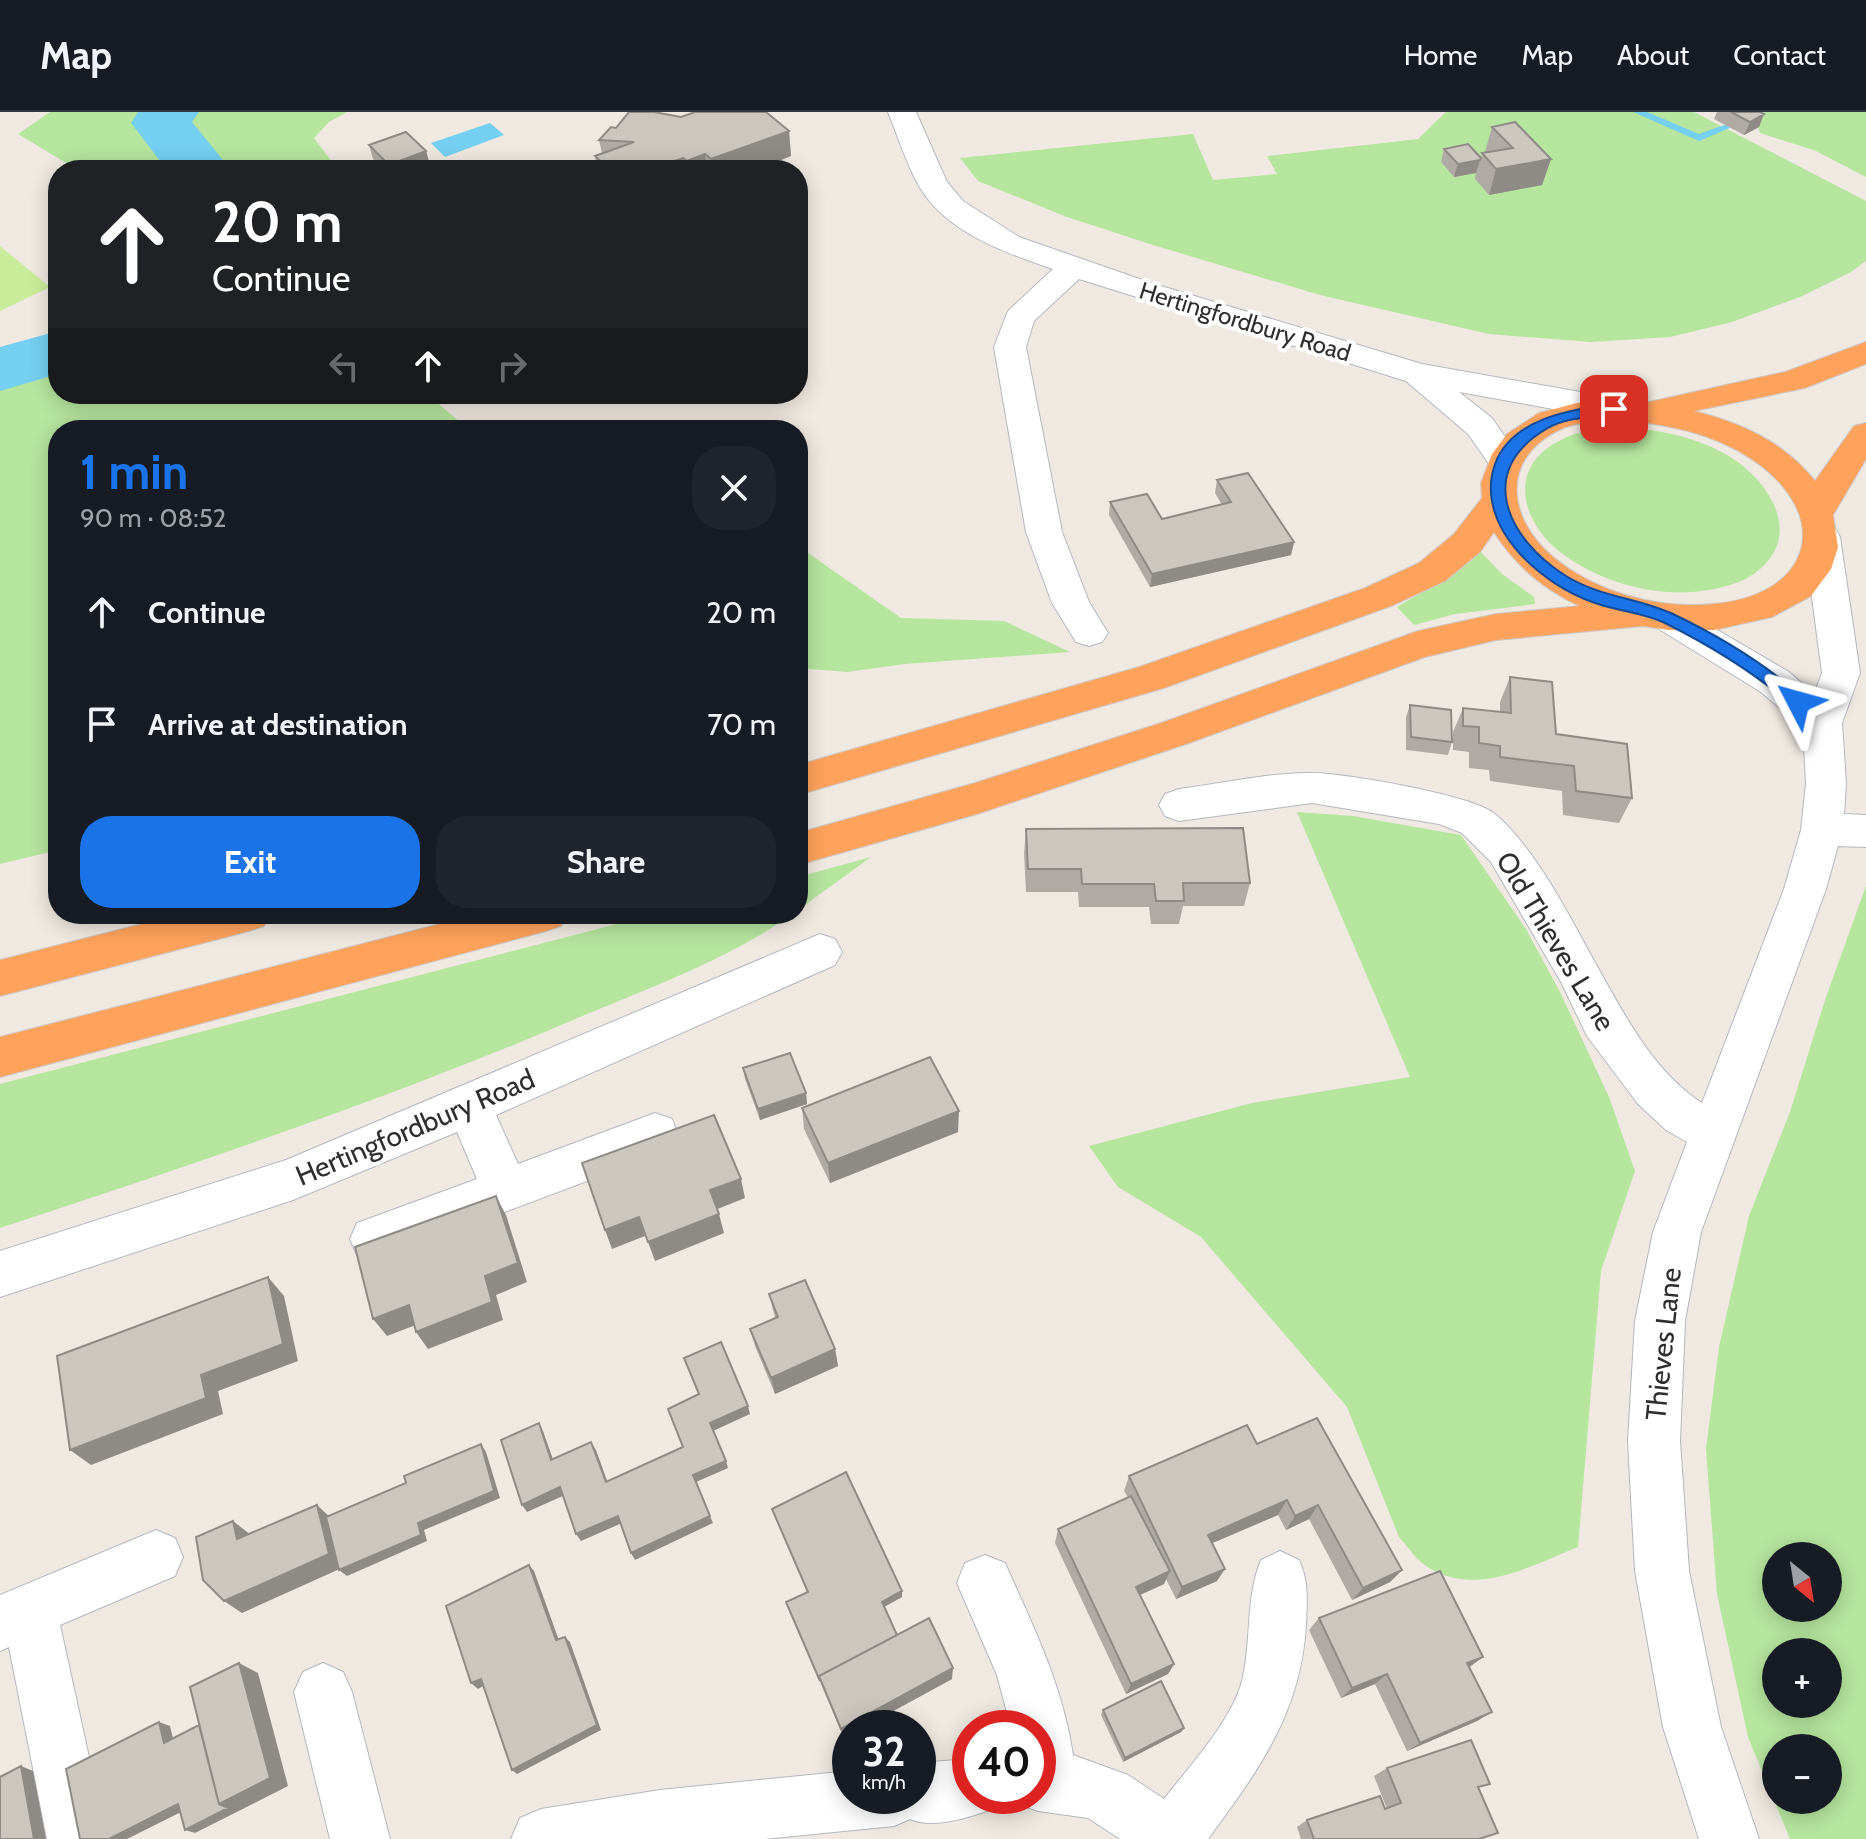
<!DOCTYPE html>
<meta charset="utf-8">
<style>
body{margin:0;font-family:Cabin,sans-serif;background:#20242c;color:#f1f3f6;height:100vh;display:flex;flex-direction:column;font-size:30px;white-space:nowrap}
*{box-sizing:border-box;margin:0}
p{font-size:26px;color:#9ea1a6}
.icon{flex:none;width:44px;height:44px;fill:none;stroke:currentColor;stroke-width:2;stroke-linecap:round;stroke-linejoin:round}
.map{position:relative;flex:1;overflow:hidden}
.details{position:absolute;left:48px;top:308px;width:760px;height:504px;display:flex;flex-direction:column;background:#171b24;border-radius:32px;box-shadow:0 4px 20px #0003}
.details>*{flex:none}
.banner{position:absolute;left:48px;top:48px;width:760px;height:244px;border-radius:32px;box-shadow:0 4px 20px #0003;background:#202124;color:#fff;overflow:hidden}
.needle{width:52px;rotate:150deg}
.buttons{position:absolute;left:1762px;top:1430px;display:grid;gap:16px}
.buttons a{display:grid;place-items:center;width:80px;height:80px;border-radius:50%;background:#171b24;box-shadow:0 4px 20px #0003;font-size:40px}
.speed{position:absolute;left:832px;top:1598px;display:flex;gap:16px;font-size:40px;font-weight:700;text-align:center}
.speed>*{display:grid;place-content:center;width:104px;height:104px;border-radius:50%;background:#171b24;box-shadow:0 4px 20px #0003;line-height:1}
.speed small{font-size:20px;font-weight:400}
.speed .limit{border:12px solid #d22;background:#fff;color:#111}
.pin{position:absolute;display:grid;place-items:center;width:68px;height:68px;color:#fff;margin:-34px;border-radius:16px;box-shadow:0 4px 12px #0006}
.me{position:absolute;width:88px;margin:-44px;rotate:309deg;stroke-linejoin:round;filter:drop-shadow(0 0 6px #0008)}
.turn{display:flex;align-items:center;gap:28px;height:168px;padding:0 32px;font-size:36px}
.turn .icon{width:104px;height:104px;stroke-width:2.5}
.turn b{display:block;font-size:56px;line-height:68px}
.lanes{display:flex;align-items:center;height:76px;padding:0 32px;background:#0003;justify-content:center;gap:40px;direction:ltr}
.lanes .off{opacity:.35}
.round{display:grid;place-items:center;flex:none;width:84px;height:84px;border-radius:32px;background:#20242c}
.overview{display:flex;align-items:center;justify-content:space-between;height:136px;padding:0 32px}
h1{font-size:48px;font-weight:700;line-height:60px;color:#1a73e8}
.primary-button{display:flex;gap:16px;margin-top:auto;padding:16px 32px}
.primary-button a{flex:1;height:92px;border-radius:32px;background:#1a73e8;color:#fff;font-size:32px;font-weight:700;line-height:92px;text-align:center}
.primary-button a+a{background:#20242c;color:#f1f3f6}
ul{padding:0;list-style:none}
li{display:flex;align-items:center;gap:24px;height:112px;padding:0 32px}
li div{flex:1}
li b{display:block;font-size:30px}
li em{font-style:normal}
header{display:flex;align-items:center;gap:48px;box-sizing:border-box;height:112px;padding:0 40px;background:#171b24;border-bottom:2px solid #363941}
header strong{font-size:38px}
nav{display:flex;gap:44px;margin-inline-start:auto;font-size:28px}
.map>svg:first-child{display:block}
.green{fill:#b6e59e;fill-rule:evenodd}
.pitch{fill:#c9ec9a}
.water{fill:#75cff0}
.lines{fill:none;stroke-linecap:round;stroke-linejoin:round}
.stream{fill:#75cff0;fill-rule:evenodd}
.river{fill:#75cff0;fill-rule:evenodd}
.minor-casing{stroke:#b4b7c1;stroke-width:2}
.highway-casing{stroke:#c9c9c9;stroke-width:2}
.minor{fill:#fff;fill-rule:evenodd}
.highway{fill:#ffa35c;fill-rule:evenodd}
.wall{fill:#afaba4}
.shaded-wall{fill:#8e8b86}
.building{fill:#cbc7bf;stroke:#8e8b86;stroke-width:2}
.route{fill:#1a73e8;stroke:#114b97;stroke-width:2}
.labels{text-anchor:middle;stroke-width:8;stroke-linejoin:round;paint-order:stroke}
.far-street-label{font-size:24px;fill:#2e2e2e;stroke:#fff}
.street-label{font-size:28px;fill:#2e2e2e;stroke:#fff}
</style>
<header>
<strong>Map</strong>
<nav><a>Home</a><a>Map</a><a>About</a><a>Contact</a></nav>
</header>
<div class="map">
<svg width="1866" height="1727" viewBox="0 0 1866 1727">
<rect width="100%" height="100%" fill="#efe9e1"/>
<path class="green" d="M50,0H347L329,10L314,26L338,58H78L18,22Z
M1446,0H1694L1866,89V149L1851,160L1800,185L1732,210L1670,225L1591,230L1489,222L1320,183L1153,133L1067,105L978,69L960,46L1193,22L1213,68L1277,62L1267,44L1418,27Z
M1729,0H1866V65L1816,39L1760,21L1758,15Z
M58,240V282H427L466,315L476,318H58V738L0,752V257Z
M1607,315C1667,315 1747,333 1774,393C1782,410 1782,430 1771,445C1756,466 1733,474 1709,478C1660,487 1600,471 1560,440C1520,408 1507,354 1561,328C1575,320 1592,318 1607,315Z
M798,434L901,506L1004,509L1070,540L905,552L847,560L798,556Z
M1475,434L1502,462L1534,485L1535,492L1455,502L1414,513L1397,495L1431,475Z
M1297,700L1353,704L1461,723L1526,817L1560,880L1609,985L1635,1059L1601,1159L1578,1435C1533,1453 1477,1485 1429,1456C1417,1449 1408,1435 1399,1425L1347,1295L1201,1125L1118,1075L1089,1034L1252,991L1410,965Z
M871,745L798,798V765Z
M1866,774V1727H1790L1748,1625L1717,1482L1706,1337L1719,1235L1749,1104L1790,1000L1825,888ZM1776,1444H1828V1496H1776ZM1776,1540H1828V1592H1776ZM1776,1636H1828V1688H1776Z
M655,802H792C729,847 651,875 580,905C390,987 196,1051 0,1116V972Z"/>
<path class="pitch" d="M0,134L50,175L0,199Z"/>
<path class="water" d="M490,11L504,23L445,45L431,31Z"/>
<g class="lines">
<path class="stream" d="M1633,0H1647L1699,22L1727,12L1732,15L1699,29Z"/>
<path class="river" d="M138,0H199L192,10L231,58H167L131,11Z
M58,219V262L0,279V235Z"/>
<g class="minor-casing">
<path id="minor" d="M888,0H916L947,70L963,89L1019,125L1151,171L1422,252L1614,286L1626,289L1631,297L1626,305L1614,308L1459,280L1492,306L1521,348L1516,356L1504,359L1492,356L1468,322L1406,269L1079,167L1034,209L1026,235L1062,420L1089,490L1108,521L1102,530L1089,534L1076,530L1052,491L1026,420L994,235L1008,199L1053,157C1006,141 945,120 919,74C906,51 898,24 888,0Z
M1822,413L1835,416L1840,425L1860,561L1842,611L1846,671L1844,702L1866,703V735L1838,734L1826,777L1701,1120L1685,1209L1680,1329L1689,1459L1721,1615L1759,1727H1699L1663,1615L1635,1459L1628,1329L1635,1209L1653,1120L1687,1030L1666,1018L1638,992L1587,924L1561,870L1491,750L1462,721L1439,712L1312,691L1179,709L1165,704L1159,693L1165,682L1179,677C1219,672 1274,660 1312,661C1344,661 1473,683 1495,702C1534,735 1568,801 1593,847C1622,898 1651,958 1702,991L1784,777L1801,718L1806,671L1803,616L1761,580L1654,514L1648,505L1654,496L1667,492L1680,496L1789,560L1814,582L1822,561L1804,425L1809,416Z
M820,822L835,827L842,840L835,853L496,1003L518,1052L655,1001L672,1007L678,1022L672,1037L374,1149L357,1143L350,1127L357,1111L477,1067L457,1020L293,1088L0,1185V1139L286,1048Z
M156,1418L175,1426L183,1445L175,1464L60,1513L107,1727H47L9,1535L0,1539V1483Z
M1280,1439L1299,1448C1309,1470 1307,1489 1306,1513C1301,1601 1258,1659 1208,1727H1120L1088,1706L1038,1699L1017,1691L1014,1684H1038V1616H1011L997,1563L957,1471L965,1451L985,1443L1005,1451C1033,1514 1063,1574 1073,1643L1128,1663L1164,1687C1189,1655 1232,1608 1242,1569C1252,1529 1245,1486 1261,1448Z
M323,1551L343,1560L352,1580L390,1727H330L294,1580L303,1560Z
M970,1647V1684H996L991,1697C969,1706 932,1717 910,1707L894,1714L764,1727H511L520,1706L541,1697L660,1678L850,1659V1684H918V1651Z"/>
</g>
<g class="highway-casing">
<path id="highway" d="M1866,230V252L1805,276L1694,299C1742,311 1784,330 1815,369L1854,314L1866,311V347L1833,403L1838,435L1831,457L1811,484L1772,505L1714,518H1669L1643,514L1496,528L1425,545L1189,631L977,702L798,753V721L975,671L1161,611L1418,519L1496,502L1580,494C1543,477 1516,454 1494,420L1480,440L1445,469L1391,494L1164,576L798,683V653L1139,555L1365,476L1419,451L1454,422L1482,386L1481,371L1492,342L1507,322L1539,301L1577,291L1614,286L1649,290L1785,260ZM1614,308C1662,311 1712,320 1753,348C1835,404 1812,484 1713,492C1657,497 1597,481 1553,445C1504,404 1501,341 1566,315C1581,310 1598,309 1614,308Z
M181,802H270L264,814L249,819L0,884V848Z
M479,802H567L561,814L546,819L0,965V925Z"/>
</g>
<use href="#minor" class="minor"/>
<use href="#highway" class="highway"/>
</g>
<path class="wall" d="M1717,0H1760L1759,15L1744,23L1714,7Z
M681,5L789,19L791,44L755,58H589L597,55L595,44L602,41L599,28L616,16Z
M1492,15L1551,47L1542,73L1489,83L1475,67L1476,61L1454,65L1441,50L1444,37L1481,46L1482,41L1485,40Z
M369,33L426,39L430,53L415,58H384L373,47Z
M1217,368L1294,430L1291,443L1150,475L1109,403L1110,390L1162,407L1222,393L1215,381Z
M1510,565L1556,622L1632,686L1619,711L1563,703L1562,679L1490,669L1489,658L1469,656V640L1453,638V620L1463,596L1500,600V590Z
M1410,593L1452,630L1448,643L1406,638V605Z
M1026,717L1250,771L1244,794H1183L1179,812H1151L1149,795H1079L1078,780H1026L1024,741Z
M743,956L806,981L807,992L760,1008L745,967Z
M802,996L958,1020L830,1071L804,1017Z
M769,1182L835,1237L838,1254L775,1282L755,1234L750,1217L775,1206Z
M1257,1332L1402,1458L1390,1470L1352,1488L1309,1407L1286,1418L1278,1403L1212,1431L1217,1469L1176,1487L1166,1467L1164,1472L1140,1483L1174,1552L1168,1562L1126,1582L1055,1431L1058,1417L1128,1385L1124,1379L1129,1364Z
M772,1397L902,1485L884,1495L897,1523L952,1567L862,1616H850L844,1626L786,1490L807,1480Z
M1319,1506L1483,1545L1469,1555L1492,1600L1477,1609L1407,1639L1375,1572L1341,1586L1309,1518Z
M1103,1598L1184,1616L1181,1620L1123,1650L1101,1603Z
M1387,1656L1479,1677L1482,1727H1301L1297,1715L1307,1708L1387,1697L1374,1664Z"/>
<path class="shaded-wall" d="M1764,2L1759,15L1744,23L1750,10Z
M789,19L791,44L755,58H712L711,47Z
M426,39L430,53L415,58H390L389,53Z
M705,42L707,58H688L687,49Z
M683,46L685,58H647Z
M1551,47L1542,73L1489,83L1496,57Z
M1480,48L1476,61L1454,65L1458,52Z
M1294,430L1291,443L1150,475L1152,462Z
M806,981L807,992L760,1008L758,997Z
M959,999L958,1020L830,1071L828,1051Z
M741,1067L745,1086L715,1098L710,1078Z
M496,1084L506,1103L527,1170L496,1183L503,1208L428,1237L416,1220L485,1164Z
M719,1102L724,1121L655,1149L648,1130Z
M639,1105L645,1124L612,1137L605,1118Z
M268,1165L284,1184L298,1249L218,1279L223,1302L91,1353L70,1338L201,1263Z
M409,1193L421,1211L387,1224L373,1207Z
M835,1237L838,1254L775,1282L771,1266Z
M748,1294L750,1302L713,1319L710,1311Z
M539,1311L543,1319L556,1356L551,1348Z
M591,1330L596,1338L610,1377L606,1370Z
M481,1332L486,1340L500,1386L424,1418L427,1429L347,1464L339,1458L418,1411Z
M726,1349L728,1356L696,1370L693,1363Z
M560,1375L565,1383L527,1400L522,1393Z
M1287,1388L1278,1403L1201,1436L1208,1423Z
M317,1393L332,1407L344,1455L242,1501L224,1489Z
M1318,1393L1309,1407L1286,1418L1295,1404Z
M618,1404L622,1411L581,1429L576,1422Z
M710,1404L713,1411L635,1448L631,1441Z
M233,1409L251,1423L237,1427Z
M529,1453L534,1459L561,1534L556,1528Z
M1225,1457L1217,1469L1176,1487L1182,1475Z
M1402,1458L1390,1470L1352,1488L1363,1476Z
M1170,1459L1164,1472L1131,1487L1136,1475Z
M902,1479V1485L882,1496V1490Z
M565,1525L570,1530L601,1618L517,1662L512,1658Z
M1483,1545L1468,1556L1467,1551Z
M239,1551L258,1561L288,1674L195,1721L185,1718L219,1692Z
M1174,1552L1168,1562L1126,1582L1131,1572Z
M953,1556L952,1567L862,1616H850V1622L844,1626L841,1617Z
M1387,1562L1375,1572L1341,1586L1352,1576Z
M481,1567L487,1572L478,1577L471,1571Z
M1492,1600L1477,1609L1407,1639L1420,1631Z
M159,1610L170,1614L175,1635L164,1631Z
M1184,1616L1181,1620L1123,1650L1125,1646Z
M21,1654L33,1659L46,1727H34Z
M178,1692L189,1696L127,1727H109Z"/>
<path class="building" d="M629,0H654L681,5L695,0H766L789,19L711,47L705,42L687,49L683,46L647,58H589L605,53L595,44L634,30L599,28L611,15L616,16Z
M1731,0H1760L1764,2L1750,10Z
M1515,10L1551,47L1496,57L1482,41L1513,36L1492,15Z
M406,20L426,39L389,53L369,33Z
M1468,32L1481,46L1480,48L1458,52L1444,37Z
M1248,361L1294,430L1152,462L1110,390L1147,382L1162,407L1231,390L1217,368Z
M1510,565L1552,570L1556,622L1627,632L1632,686L1576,679L1574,654L1500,645V634L1479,631V615L1463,614V596L1511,601Z
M1410,593L1451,598L1452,630L1411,625Z
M1243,716L1250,771H1183L1184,789H1156L1154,772H1082L1081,757H1028L1026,717Z
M790,941L806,981L758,997L743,956Z
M930,945L959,999L828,1051L802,996Z
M714,1003L741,1067L710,1078L719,1102L648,1130L639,1105L605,1118L582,1051Z
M496,1084L518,1151L485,1164L492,1190L416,1220L409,1193L373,1207L355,1135Z
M268,1165L283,1232L201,1263L206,1286L70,1338L57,1244Z
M805,1168L835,1237L771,1266L750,1217L778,1205L769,1182Z
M721,1230L748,1294L710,1311L726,1349L693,1363L710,1404L631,1441L618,1404L576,1422L560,1375L522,1393L501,1328L539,1311L551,1348L591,1330L606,1370L683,1335L668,1297L699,1282L684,1246Z
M1317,1306L1402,1458L1363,1476L1318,1393L1295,1404L1287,1388L1208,1423L1225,1457L1182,1475L1129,1364L1247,1313L1257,1332Z
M481,1332L494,1379L418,1411L421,1423L339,1458L326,1405L406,1371L404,1364Z
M846,1360L902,1479L882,1490L897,1523L819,1564L820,1569L786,1490L808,1480L772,1397Z
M1131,1384L1170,1459L1136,1475L1174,1552L1131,1572L1058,1417Z
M317,1393L329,1442L224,1489L203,1468L196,1425L233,1409L237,1427Z
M529,1453L556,1528L565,1525L597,1613L512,1658L481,1567L471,1571L446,1494Z
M1440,1459L1483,1545L1467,1551L1492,1600L1420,1631L1387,1562L1352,1576L1319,1506Z
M929,1506L953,1556L841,1617L819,1564Z
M239,1551L270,1666L219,1692L190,1575Z
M1161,1569L1184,1616L1125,1646L1103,1598Z
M159,1610L164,1631L199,1613L219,1692L228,1696L185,1718L178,1692L109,1727H80L66,1657Z
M1471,1628L1490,1672L1478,1675L1498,1721L1479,1727H1314L1307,1708L1380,1684L1385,1697L1401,1691L1387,1656Z
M21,1654L34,1727H0V1665Z"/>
<path class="route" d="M1614,292L1621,297L1619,300C1595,306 1569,304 1548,316C1474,358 1507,427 1566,464C1602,486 1640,486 1675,503C1721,525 1766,553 1804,586V594H1793C1755,561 1711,534 1665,511C1644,501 1618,499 1595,491C1542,473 1473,415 1495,352C1512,306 1572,297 1614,292Z"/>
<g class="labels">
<g class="far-street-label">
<text transform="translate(1245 210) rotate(17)" y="8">Hertingfordbury Road</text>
</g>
<g class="street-label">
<text transform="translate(1556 829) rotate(59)" y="10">Old Thieves Lane</text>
<text transform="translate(415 1015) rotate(-23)" y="10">Hertingfordbury Road</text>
<text transform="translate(1663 1232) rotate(-84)" y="10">Thieves Lane</text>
</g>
</g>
</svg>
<div class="buttons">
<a><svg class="needle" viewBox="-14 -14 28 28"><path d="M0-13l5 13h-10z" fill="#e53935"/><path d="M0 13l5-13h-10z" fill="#9ea1a6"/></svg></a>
<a>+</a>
<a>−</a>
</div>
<div class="speed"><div>32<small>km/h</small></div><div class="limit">40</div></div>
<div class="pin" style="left:1614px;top:297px;background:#d93025"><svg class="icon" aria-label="arrive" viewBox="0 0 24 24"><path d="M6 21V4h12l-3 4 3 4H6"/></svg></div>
<svg class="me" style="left:1798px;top:590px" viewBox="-20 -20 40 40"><path d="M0-17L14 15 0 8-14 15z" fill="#1a73e8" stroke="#fff" stroke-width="4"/></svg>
<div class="banner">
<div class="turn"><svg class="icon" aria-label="ahead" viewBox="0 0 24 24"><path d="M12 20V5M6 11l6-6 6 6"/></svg><div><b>20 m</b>Continue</div></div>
<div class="lanes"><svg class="icon off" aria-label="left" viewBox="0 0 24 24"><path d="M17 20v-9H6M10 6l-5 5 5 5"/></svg><svg class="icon" aria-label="ahead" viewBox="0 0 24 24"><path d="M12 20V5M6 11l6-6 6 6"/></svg><svg class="icon off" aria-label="right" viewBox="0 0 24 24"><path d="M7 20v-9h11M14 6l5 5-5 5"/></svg></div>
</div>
<section class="details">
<div class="overview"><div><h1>1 min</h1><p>90 m · 08:52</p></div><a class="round"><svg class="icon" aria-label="close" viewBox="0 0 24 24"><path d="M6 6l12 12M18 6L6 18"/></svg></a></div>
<ul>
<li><svg class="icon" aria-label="ahead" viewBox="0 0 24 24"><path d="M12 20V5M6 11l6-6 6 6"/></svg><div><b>Continue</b></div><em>20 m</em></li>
<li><svg class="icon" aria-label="arrive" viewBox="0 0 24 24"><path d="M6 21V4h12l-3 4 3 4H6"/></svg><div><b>Arrive at destination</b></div><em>70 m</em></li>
</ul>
<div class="primary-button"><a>Exit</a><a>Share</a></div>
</section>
</div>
